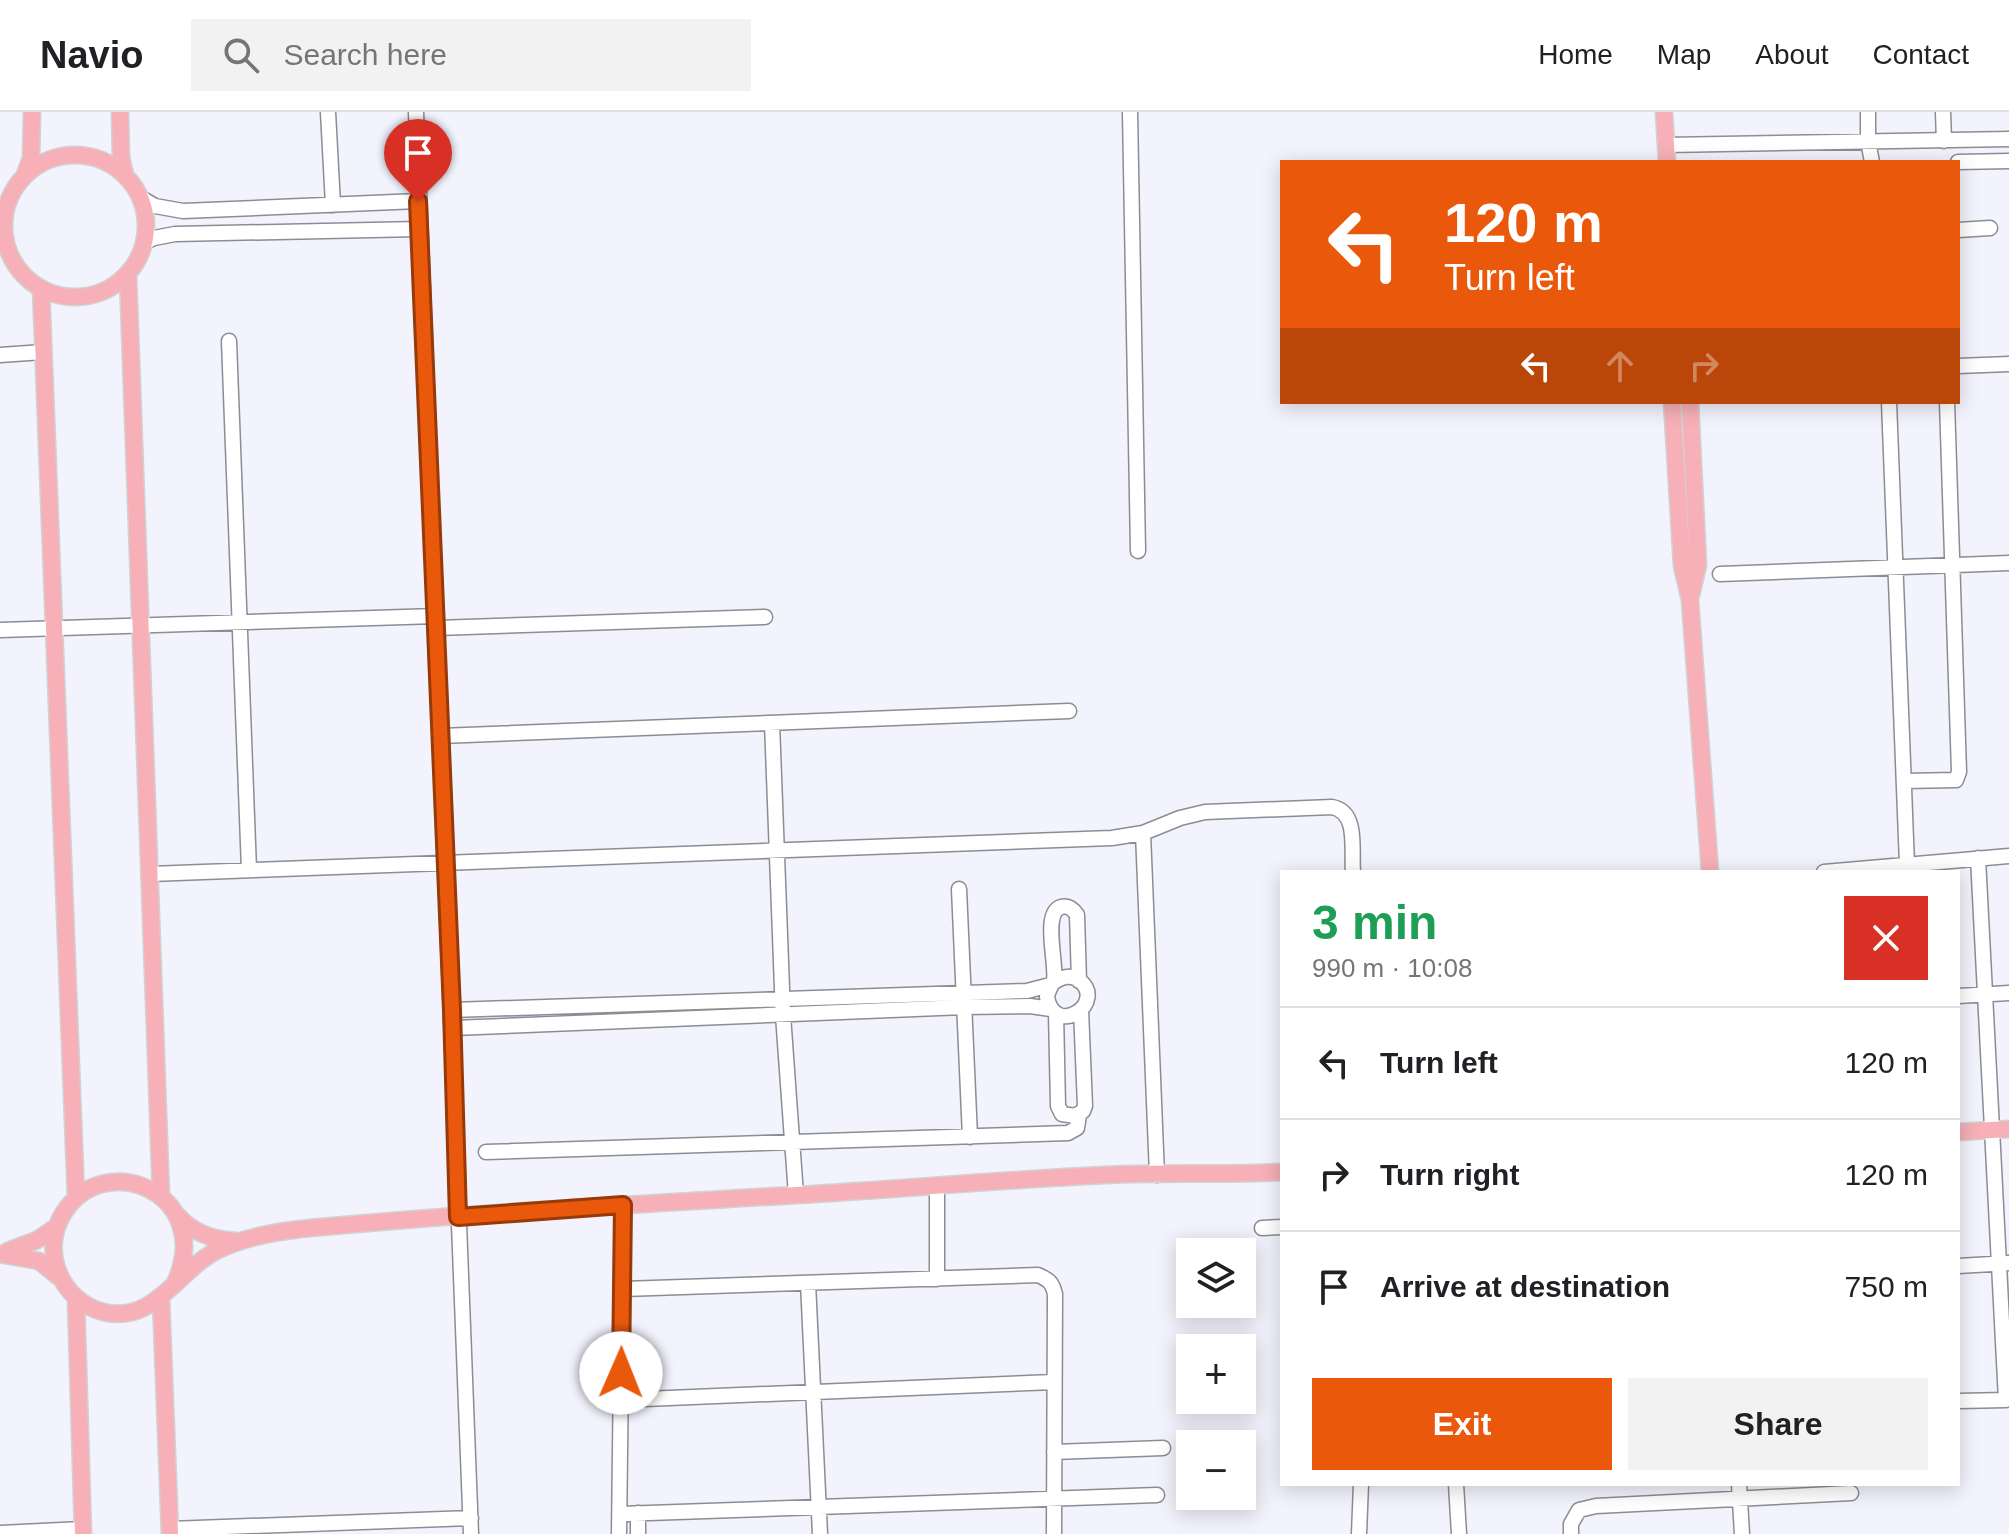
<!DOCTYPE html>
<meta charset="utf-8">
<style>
body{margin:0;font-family:Helvetica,sans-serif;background:#f2f2f2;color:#202124;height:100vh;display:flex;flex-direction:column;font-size:30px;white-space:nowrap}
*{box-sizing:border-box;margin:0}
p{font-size:26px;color:#757577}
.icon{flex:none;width:44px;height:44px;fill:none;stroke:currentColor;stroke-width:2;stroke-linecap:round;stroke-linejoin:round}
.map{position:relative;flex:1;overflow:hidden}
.drawer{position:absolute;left:1280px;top:758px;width:680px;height:616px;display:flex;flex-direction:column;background:#fff;border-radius:0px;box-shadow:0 4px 20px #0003}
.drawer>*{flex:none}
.banner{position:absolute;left:1280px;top:48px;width:680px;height:244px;border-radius:0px;box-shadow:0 4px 20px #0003;background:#ea580c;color:#fff;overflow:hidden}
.fabs{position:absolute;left:1176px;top:1126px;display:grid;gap:16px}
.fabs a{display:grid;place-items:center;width:80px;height:80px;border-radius:0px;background:#fff;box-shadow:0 4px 20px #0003;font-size:40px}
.pin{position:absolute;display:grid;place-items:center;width:68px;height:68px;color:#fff;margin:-82px -34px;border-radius:50% 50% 50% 0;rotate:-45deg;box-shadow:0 0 8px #0007}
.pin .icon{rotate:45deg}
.me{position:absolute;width:88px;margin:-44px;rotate:1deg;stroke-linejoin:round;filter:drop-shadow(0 0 6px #0008)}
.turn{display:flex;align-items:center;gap:28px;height:168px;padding:0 32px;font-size:36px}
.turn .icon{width:104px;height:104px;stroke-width:2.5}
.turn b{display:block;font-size:56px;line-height:68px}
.lanes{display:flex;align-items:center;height:76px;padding:0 32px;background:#0003;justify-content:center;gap:40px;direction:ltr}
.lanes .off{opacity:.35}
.round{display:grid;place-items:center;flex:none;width:84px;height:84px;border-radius:0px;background:#f2f2f2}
.headline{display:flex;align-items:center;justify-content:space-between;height:136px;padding:0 32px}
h1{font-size:48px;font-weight:700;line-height:60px;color:#1e9e55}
.primary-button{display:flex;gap:16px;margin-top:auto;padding:16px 32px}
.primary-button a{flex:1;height:92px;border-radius:0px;background:#ea580c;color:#fff;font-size:32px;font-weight:700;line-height:92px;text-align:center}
.primary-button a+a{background:#f2f2f2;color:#202124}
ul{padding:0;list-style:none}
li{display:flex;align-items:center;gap:24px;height:112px;padding:0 32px;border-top:2px solid #e0e0e0}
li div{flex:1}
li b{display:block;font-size:30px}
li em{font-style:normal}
header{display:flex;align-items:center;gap:48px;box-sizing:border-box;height:112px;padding:0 40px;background:#fff;border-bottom:2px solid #e0e0e0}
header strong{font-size:38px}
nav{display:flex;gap:44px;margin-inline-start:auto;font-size:28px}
.search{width:560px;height:72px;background:#f2f2f2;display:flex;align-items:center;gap:20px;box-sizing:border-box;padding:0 28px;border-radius:0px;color:#757577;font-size:30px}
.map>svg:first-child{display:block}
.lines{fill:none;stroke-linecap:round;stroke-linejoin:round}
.minor-casing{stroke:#8b8c95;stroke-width:17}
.major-casing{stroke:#d1d2d2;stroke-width:19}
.minor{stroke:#fff;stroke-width:14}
.major{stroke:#f7b0b8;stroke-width:16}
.route-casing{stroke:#983908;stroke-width:20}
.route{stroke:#ea580c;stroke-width:14}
</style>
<header>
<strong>Navio</strong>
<div class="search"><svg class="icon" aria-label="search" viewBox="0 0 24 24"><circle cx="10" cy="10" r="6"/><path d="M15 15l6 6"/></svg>Search here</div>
<nav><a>Home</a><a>Map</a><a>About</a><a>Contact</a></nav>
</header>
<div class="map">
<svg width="2009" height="1422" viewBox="0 0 2009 1422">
<rect width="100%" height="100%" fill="#f2f3fd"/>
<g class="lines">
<g class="minor-casing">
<path id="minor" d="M328,0L333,93
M416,0L471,1422
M1130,0L1138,439
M1868,0V29L1872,50
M1943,0L1944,29
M1666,33L2009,27
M1958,50L2009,49
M141,86L155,94L183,99L418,89
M0,102L5,100
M1958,118L1990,116
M145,130L154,126L175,122L419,117
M0,132H6
M229,229L249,758
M0,243L43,240
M1958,254L2009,252
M1889,290L1907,753
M1720,462L2009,451
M437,516L765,505
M0,518L436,504
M772,611L783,903L796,1083
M441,624L1069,599
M1904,669L1956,668L1959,660L1947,290
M1143,721L1157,1063
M1824,760L2009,744
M150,762L1112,726L1143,721L1180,706L1205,700L1332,695C1359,700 1351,738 1353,760
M959,777L970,1025
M1054,870C1062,865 1070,862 1079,868C1108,890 1055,927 1047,885C1048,878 1052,873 1054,868C1057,852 1042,801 1061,795C1069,793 1073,797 1077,803L1079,869
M1958,884L2009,881
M452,898L1027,879L1050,873
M1056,901L1058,994L1062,1002L1075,1004L1083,999L1085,994L1081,898
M453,916L964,895L1030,894L1051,897
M486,1040L1068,1021L1077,1016L1079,1003
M937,1074V1167
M1262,1116L1282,1115
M1958,1154L2009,1151
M808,1171L820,1422
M623,1177L1038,1163C1049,1168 1052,1170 1055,1182L1054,1422
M621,1288L1054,1270
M1958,1289L2006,1288L1978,746
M1054,1340L1163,1336
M1456,1372L1459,1422
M1739,1372L1742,1422
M638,1401V1422
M620,1402L1157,1383
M170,1417L471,1406
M0,1421L82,1417
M619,1422L623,1093
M1359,1422L1361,1372
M1571,1422V1412L1579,1398L1596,1394L1851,1381"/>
</g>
<g class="major-casing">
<path id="major" d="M120,0L121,45L125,63
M1664,0L1667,50
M4 114a71 71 0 1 1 142 0a71 71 0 1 1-142 0Z
M24,65L31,46L32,0
M128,164L161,1084
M41,176L76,1086
M1672,290L1682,454L1690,488L1710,760
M1690,290L1698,453L1691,483
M1958,1020L2009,1017
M178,1104C193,1121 214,1128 236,1129
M8,1139L37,1128L56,1115
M0,1142L39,1149L59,1165
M175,1171C216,1082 104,1034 63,1102C40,1139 61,1189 103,1200C156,1213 178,1156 220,1137C254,1121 296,1117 333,1114C487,1100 642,1092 796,1083C899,1077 1001,1068 1104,1063C1164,1060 1223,1063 1282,1060
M76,1186L83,1422
M161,1187L170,1422"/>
</g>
<use href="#minor" class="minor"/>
<use href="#major" class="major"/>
</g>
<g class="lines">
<g class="route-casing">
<path id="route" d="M418,89L452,898L458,1105L623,1093L621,1261"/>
</g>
<use href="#route" class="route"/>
</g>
</svg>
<div class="fabs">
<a><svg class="icon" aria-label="layers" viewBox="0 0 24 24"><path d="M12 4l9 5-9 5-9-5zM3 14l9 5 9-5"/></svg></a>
<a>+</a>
<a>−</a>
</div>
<div class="pin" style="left:418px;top:89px;background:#d93025"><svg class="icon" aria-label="arrive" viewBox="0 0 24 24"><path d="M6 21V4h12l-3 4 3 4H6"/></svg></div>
<svg class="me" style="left:621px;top:1261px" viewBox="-20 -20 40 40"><circle r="19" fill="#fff"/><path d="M0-13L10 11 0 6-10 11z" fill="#ea580c"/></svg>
<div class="banner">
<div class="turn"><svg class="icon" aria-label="left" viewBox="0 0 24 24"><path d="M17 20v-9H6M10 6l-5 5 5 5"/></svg><div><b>120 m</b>Turn left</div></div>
<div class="lanes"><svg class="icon" aria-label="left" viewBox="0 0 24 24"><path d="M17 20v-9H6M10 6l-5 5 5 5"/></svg><svg class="icon off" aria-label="ahead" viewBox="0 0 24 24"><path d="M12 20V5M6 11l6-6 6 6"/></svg><svg class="icon off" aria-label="right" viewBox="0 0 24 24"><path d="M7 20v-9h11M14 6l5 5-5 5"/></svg></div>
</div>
<section class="drawer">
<div class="headline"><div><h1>3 min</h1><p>990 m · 10:08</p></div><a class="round" style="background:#d93025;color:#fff"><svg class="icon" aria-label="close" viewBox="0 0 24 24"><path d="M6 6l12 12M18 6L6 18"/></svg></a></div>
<ul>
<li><svg class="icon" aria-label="left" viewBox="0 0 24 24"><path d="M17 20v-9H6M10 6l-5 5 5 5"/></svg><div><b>Turn left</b></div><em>120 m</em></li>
<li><svg class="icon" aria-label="right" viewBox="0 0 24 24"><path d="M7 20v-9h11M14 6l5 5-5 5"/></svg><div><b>Turn right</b></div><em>120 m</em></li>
<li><svg class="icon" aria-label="arrive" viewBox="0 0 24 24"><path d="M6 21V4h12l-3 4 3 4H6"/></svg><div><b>Arrive at destination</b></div><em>750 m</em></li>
</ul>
<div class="primary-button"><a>Exit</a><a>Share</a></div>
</section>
</div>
